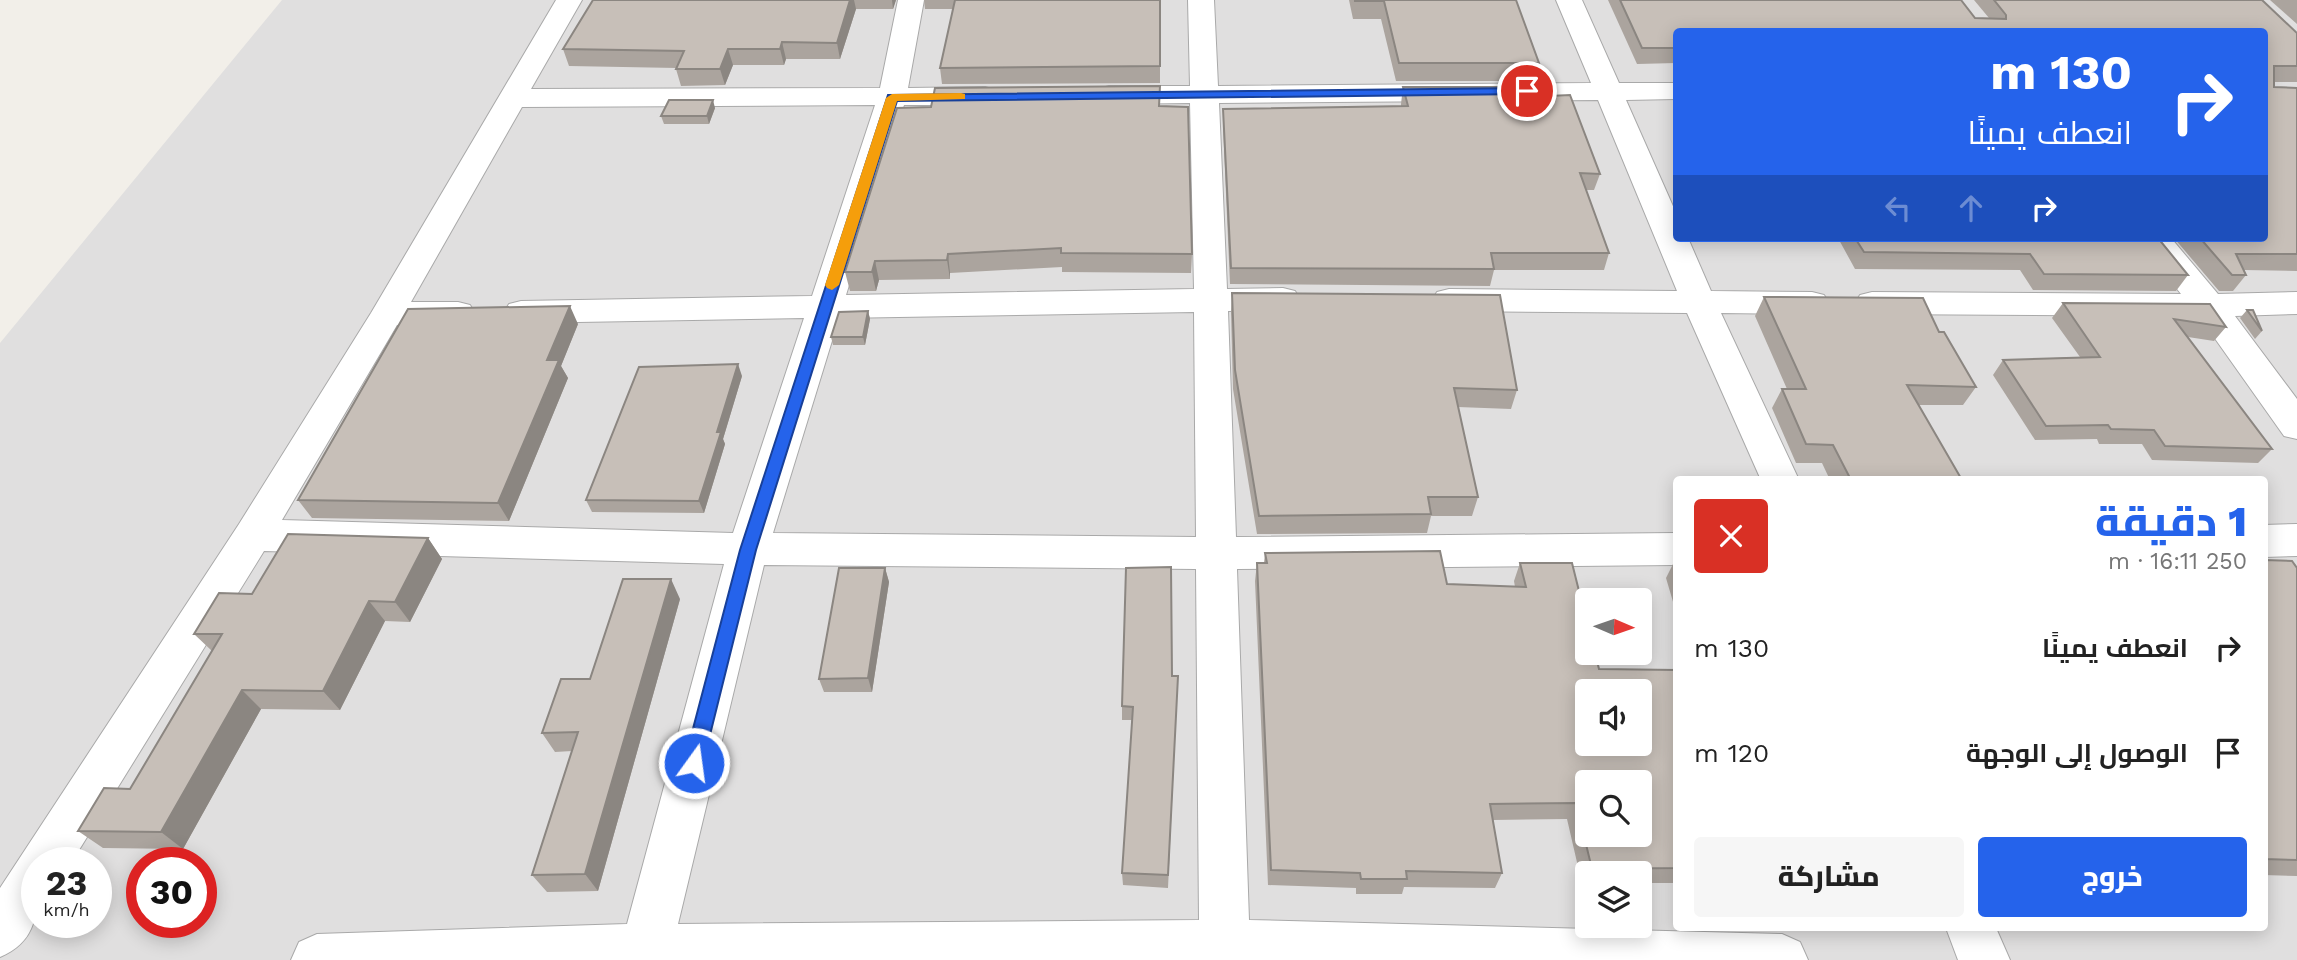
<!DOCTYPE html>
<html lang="ar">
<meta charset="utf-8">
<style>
body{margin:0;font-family:"Work Sans",Cairo,sans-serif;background:#f6f6f6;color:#222;direction:rtl;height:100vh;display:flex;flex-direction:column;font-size:26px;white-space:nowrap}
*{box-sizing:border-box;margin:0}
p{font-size:23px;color:#767676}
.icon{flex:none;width:38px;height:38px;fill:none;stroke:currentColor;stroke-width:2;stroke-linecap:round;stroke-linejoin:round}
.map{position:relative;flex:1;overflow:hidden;direction:ltr}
.details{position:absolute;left:1673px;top:476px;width:595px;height:455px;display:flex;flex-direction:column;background:#fff;border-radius:7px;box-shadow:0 4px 18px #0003;direction:rtl}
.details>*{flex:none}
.banner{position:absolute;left:1673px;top:28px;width:595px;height:214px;border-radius:7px;box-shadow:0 4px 18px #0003;direction:rtl;background:#2563eb;color:#fff;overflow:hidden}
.needle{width:46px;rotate:92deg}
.fabs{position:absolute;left:1575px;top:588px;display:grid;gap:14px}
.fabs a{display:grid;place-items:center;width:77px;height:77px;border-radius:7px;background:#fff;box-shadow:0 4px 18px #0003;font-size:35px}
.speed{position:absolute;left:21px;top:847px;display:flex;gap:14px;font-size:35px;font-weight:700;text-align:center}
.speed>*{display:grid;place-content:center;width:91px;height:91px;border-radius:50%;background:#fff;box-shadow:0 4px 18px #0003;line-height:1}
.speed small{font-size:18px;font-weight:400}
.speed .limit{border:10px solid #d22;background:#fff;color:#111}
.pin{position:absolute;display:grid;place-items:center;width:60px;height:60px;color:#fff;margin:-30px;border:4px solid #fff;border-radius:50%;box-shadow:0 2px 7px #0007}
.me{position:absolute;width:77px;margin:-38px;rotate:14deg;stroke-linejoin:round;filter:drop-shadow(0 0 5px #0008)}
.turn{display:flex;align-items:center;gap:24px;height:147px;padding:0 21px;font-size:32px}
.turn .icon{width:91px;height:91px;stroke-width:2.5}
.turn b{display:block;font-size:49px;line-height:60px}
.lanes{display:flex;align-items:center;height:66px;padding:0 21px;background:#0003;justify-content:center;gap:35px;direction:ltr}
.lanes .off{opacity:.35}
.round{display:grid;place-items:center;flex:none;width:74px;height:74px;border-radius:7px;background:#f6f6f6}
.head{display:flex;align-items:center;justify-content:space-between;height:119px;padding:0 21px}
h1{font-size:42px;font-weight:800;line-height:52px;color:#2563eb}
.cta{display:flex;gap:14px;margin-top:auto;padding:14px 21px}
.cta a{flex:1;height:80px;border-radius:7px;background:#2563eb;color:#fff;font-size:28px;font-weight:800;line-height:80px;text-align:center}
.cta a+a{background:#f6f6f6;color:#222}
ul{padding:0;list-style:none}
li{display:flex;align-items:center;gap:21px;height:105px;padding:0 21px}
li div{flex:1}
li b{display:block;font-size:26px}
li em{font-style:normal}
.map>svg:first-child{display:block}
.residential{fill:#e0dfdf;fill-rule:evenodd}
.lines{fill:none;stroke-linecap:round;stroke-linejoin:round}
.street-casing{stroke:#a9a9a9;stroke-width:2}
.street{fill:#fff;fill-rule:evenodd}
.wall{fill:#aba49e}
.shaded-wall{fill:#8b8681}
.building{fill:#c7bfb8;stroke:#8b8681;stroke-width:2;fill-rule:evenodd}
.route{fill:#2563eb;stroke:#184099;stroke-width:2}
.slow{fill:#f59e0b}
</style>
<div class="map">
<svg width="2297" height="960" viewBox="0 0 2297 960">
<rect width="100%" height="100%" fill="#f2efe9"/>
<path class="residential" d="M282,0H2297V960H0V343ZM1676,32H2264V238H1676ZM1676,480H2264V928H1676ZM1587,600H1640V653H1587ZM1587,691H1640V744H1587ZM1587,782H1640V835H1587ZM37,863H96V922H37ZM142,863H201V922H142ZM1587,873H1640V926H1587Z"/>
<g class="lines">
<g class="street-casing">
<path id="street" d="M556,0H582L531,89L880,88L898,0H924L908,88L985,87L995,90L999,96L995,102L985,105H904L846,295L1194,289L1190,103L1109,104L1099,101L1095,95L1099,89L1109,86H1190L1188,0H1214L1218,86L1591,83L1556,0H1582L1619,83H1676V99L1626,100L1676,213V238H1688L1711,291L1812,292L1824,295L1829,303L1824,311L1812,314L1721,313L1799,480H1761L1687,313L1449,311L1437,308L1432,300L1437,292L1449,289L1677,291L1598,100L1219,103L1227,289L1283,288L1295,291L1300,299L1295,307L1283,310L1228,311L1236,537L1676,533V565L1237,569L1249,920L1782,934L1800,942L1808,960H291L299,942L317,934L627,924L724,564L264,551L71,863H37C37,903 43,939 0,957V888L239,524L371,313ZM875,105L812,296L521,301L509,304L504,312L509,320L521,323L804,318L733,533L282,520L397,325L458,324L470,321L475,313L470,305L458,302H411L522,107ZM1194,312L1196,537L773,533L839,318ZM764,565L1196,569L1199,920L678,924Z
M2137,238H2171L2218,294L2297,292V314L2235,316L2297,399V439L2284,436L2199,316L1872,314L1860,311L1855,303L1860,295L1872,292L2181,294Z
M2297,524V556L2264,557V525Z
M1946,928H1996L2010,960H1958Z"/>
</g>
<use href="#street" class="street"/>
</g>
<path class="wall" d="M593,0H896L893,9H856L840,59H786L784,65H733L725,85L681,86L676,69L677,68L569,66L563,49Z
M924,0H1160V83L942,84L940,68L953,9H925Z
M1349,0H1516L1539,63L1535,81H1396L1381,19H1353Z
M1608,0H1961L1975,18H1989L1974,0H2262L2297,33V82H2274V87L2297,88V271L2244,270L2246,275L2233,291H2219L2174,238H2264V32H1676V63L1637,64Z
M2270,0H2297V24Z
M1403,87L1549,96L1600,174L1594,190H1586L1609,253L1604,270H1494L1490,286L1230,284L1223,126V109L1401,106V104Z
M1159,106L1192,254L1191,273L1062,272V267L950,273V279L879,280L876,291H850L845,272Z
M715,108L709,124H664L661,116Z
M1838,238H2158L2188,275L2176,291L2033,290L2020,270L1855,269Z
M1232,293L1517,390L1511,409L1458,407L1478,497L1472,516H1431L1427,533L1257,534L1233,389L1231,312Z
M1764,297L1939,332L1976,387L1963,405H1919L1962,480H1830L1822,463H1796L1772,408L1782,389H1787L1755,316Z
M2063,303L2226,327L2214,341L2188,337L2272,449L2258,463L2152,460L2142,444H2099L2097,439L2035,440L1993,375L2003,360L2080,357L2052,318Z
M2247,310L2262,331L2255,339L2240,318Z
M868,311L870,319L865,345H833L831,337Z
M578,324L561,366L568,378L509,521L312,518L298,500Z
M742,376L723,439L725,444L704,513L592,512L586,500Z
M428,538L442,559L410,622L385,621L340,710L261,709L183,849L103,848L78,831L130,789L212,651L194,634Z
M1265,553L1447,584L1515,587L1514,581L1520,563L1599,669L1676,670V883H1640V873H1587V884H1582L1567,819L1493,820L1502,873L1495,888L1404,887L1402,894H1356V888L1268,885L1255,581L1257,563H1264Z
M1675,560H1676V612L1666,578Z
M2264,560L2297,568V876L2264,875Z
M885,568L889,582L872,692H824L819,679Z
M680,599L598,891L547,892L532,875L572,751L555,752L542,733L590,679Z
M1172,676H1178L1168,888L1123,885L1122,873L1133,720H1122V706Z"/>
<path class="shaded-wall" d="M850,0H854L856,9L840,59L837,43Z
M892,0H896L893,9Z
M782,42L786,59L784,65L780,49Z
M728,49L733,65L725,85L720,69Z
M713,100L715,108L709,124L707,116Z
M948,254L950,273V279L947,260Z
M875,261L879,280L876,291L872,272Z
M570,306L578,324L561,366L568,378L509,521L498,503L547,360Z
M868,311L870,319L865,345L863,337Z
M738,364L742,376L723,439L725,444L704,513L699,501L717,432Z
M428,538L442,559L410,622L395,602Z
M885,568L889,582L872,692L868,678Z
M671,579L680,599L598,891L585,874Z
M369,601L385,621L340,710L323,691Z
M242,690L261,709L183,849L161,832Z"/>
<path class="building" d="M593,0H850L837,43L782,42L780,49H728L720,69H676L684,51L563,49Z
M955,0H1160V66L940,68Z
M1355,0H1516L1539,63H1399L1384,1H1355Z
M1620,0H1961L1975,18L2006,19V15L1994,0H2262L2297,33V66H2274V87L2297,88V254H2236L2246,275H2232L2200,238H2264V32H1676V48H1642Z
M1160,86L1159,106L1188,107L1192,254L1061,253V248L948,254L947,260L875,261L872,272H845L897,108L931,107L935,88Z
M1403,87H1546L1549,96L1570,95L1600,174L1580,173L1609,253H1491L1494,269L1231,268L1223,109L1408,106Z
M669,100H713L707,116H661Z
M1855,238H2158L2188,275L2044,274L2030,254L1864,252Z
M1232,293L1500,295L1517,390L1454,388L1478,497H1428L1431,514L1259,516L1235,370Z
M1764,297L1923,298L1939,332H1944L1976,387L1907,385L1962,480H1851L1833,445L1806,444L1782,389H1806Z
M2063,303L2210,304L2226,327L2174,319L2272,449L2165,446L2154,430L2111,429L2108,425L2046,426L2003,360L2100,357Z
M570,306L547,360H559L498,503L298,500L408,309Z
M2247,310H2253L2262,331Z
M868,311L863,337H831L839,312Z
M738,364L717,432H721L699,501L586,500L639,367Z
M288,534L428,538L395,602L369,601L323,691L242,690L161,832L78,831L104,788L130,789L222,634H194L219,593L252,594Z
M1440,551L1447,584L1526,587L1520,563H1572L1587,623V653H1595L1599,669L1676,670V868L1592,869L1576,803L1490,804L1502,873L1406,871L1407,879H1361L1360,873L1271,870L1257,563H1267L1265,553ZM1587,691H1640V744H1587ZM1587,782H1640V835H1587Z
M2264,560L2292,561L2297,568V860L2264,859Z
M1171,567L1172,676H1178L1168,875L1122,873L1133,707L1122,706L1126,568Z
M839,568H885L868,678L819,679Z
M623,579H671L585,874L532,875L578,732L542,733L561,679H590Z"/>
<path class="route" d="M1527,88L1531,89V94L897,101L756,550L703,763L700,769L694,771L687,769L684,763L740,550L888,95Z"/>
<path class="slow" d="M961,93L965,94V99L897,101L839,285L832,290L827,288L825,285L886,98L892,94Z"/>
</svg>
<div class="fabs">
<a><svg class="needle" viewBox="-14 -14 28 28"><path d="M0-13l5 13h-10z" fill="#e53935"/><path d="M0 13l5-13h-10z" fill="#767676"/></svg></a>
<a><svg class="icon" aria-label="sound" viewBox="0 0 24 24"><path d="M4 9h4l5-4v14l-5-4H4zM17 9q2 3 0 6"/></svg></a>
<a><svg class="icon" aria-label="search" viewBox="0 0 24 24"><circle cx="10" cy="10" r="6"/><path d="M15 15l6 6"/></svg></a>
<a><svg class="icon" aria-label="layers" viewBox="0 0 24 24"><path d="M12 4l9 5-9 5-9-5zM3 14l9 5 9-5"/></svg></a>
</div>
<div class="speed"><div>23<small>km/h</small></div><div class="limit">30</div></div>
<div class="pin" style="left:1527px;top:91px;background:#d93025"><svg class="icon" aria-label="arrive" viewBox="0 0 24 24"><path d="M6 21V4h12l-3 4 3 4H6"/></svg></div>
<svg class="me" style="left:694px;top:763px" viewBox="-20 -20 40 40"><circle r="17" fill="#2563eb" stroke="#fff" stroke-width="3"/><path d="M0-11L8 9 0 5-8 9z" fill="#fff"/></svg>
<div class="banner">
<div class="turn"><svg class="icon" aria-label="right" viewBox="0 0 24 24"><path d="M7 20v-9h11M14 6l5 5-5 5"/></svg><div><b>130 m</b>انعطف يمينًا</div></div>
<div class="lanes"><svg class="icon off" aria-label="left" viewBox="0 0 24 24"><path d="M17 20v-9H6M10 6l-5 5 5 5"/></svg><svg class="icon off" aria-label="ahead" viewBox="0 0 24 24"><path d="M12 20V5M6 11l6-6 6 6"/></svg><svg class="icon" aria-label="right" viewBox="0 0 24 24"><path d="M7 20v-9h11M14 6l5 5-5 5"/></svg></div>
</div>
<section class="details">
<div class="head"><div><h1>1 دقيقة</h1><p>250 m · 16:11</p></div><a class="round" style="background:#d93025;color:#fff"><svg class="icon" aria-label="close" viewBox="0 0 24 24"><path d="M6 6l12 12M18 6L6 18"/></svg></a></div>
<ul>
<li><svg class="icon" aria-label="right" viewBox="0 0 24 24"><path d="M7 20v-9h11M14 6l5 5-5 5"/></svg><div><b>انعطف يمينًا</b></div><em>130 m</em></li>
<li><svg class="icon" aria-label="arrive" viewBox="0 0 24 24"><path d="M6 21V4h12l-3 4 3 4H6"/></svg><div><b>الوصول إلى الوجهة</b></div><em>120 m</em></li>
</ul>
<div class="cta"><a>خروج</a><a>مشاركة</a></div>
</section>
</div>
